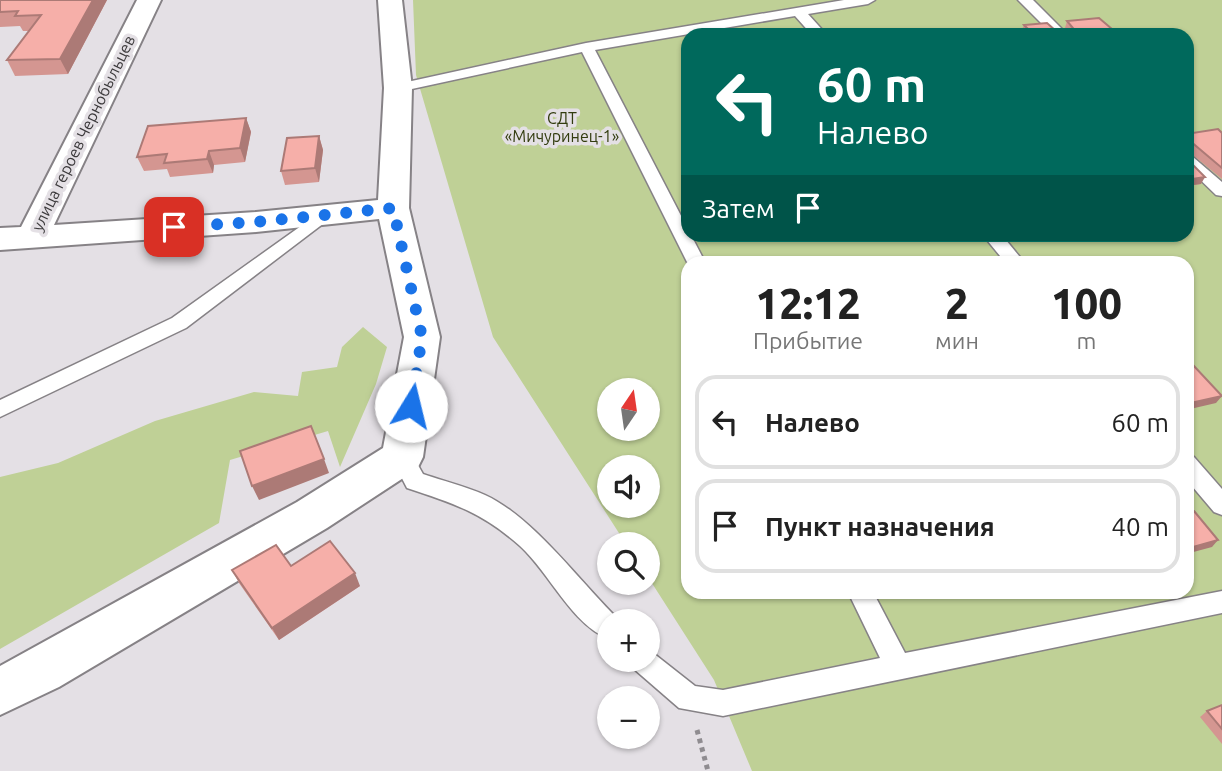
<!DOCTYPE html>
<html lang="ru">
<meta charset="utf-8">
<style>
body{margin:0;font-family:Ubuntu,sans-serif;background:#f2f2f2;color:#222;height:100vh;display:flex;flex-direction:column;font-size:26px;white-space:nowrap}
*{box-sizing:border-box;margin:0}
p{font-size:23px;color:#767676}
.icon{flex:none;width:38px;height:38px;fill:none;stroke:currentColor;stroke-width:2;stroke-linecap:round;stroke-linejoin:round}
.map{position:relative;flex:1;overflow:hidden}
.details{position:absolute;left:681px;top:256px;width:513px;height:343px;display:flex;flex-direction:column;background:#fff;border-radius:21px;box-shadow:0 2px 5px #0004}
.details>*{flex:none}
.banner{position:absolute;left:681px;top:28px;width:513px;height:214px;border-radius:21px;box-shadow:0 2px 5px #0004;background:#00695c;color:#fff;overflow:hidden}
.needle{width:46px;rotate:13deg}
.controls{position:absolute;left:597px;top:378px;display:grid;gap:14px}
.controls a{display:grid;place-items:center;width:63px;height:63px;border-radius:50%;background:#fff;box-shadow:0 2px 5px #0004;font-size:35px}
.pin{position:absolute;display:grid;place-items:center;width:60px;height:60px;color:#fff;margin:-30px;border-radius:14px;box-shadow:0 4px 10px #0006}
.me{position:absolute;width:77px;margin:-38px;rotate:9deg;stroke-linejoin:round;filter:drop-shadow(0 0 5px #0008)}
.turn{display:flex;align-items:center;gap:24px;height:147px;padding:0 21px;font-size:32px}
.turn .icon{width:91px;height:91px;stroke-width:2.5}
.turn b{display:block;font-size:49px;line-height:60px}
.then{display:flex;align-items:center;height:66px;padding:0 21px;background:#0003;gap:14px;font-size:26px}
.eta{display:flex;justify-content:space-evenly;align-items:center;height:119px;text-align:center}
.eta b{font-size:42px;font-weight:800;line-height:49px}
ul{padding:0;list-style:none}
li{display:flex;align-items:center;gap:21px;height:94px;margin:0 14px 10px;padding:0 7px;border:4px solid #e0e0e0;border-radius:21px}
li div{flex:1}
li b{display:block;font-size:26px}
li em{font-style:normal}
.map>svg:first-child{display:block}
.green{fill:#bfd096;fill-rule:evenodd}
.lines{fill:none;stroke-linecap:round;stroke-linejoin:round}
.service-casing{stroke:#868286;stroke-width:3}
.minor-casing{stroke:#868286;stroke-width:4}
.path{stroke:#8f8c90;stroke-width:5;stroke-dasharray:4.5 4.5;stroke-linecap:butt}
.service{fill:#fff;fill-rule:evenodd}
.minor{fill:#fff;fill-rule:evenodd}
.wall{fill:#d49691}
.shaded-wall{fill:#ac7a76}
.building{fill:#f6afa9;stroke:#ac7a76;stroke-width:2}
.route{stroke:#1a73e8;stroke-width:12;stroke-dasharray:0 21.6}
.labels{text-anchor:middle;stroke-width:7;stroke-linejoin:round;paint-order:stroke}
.far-park-label{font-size:16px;fill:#323c0f;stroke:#e4e0e5}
.far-street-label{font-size:16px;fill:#3c3a3c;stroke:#e4e0e5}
</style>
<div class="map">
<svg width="1222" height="771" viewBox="0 0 1222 771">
<rect width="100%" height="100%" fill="#e4e0e5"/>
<path class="green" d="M413,0H1222V771H752L714,680L648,577V544H626L493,337L416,75ZM688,35H1186V234H688ZM688,262H1186V592H688ZM609,390H648V429H609ZM609,467H648V506H609Z
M363,327L387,347L376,384L340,467L328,431L230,460L219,523L0,649V477L58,463L155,421L254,392L298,396L302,372L337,367L342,347Z"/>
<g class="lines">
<g class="service-casing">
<path id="service" d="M844,0H875L868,4L808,14L827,35H812L795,16L595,50L705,262H687L582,52L398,92L391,88L398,84L586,43Z
M1018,0H1033L1068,35H1053Z
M1186,151L1222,182V196L1216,195L1186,166Z
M322,211L328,212L331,216L328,220L186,328L0,417V400L172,318Z
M982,234H1001L1024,262H1005Z
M402,448L410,451L423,474C443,481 465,486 485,495C533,517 579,581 618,619L619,621H609V639C572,625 549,572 520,546C483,513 453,503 407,488L391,457L394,451Z
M1186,454L1194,457L1222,489V515L1214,512L1186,479Z
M1222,591V613L723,716L679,708L634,669L630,660H648V649L695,686L723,690L880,658L848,592H873L905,653Z"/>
</g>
<g class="minor-casing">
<path id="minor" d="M137,0H161L54,225L256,212L378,200L384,88L378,0H402L412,88L409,208L440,337L423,457L417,469L327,528L59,687L0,715V666L297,502L383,448L404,337L379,219L256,232L0,250V228L21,227Z"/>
</g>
<path class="path" d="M697,730L708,771"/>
<use href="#service" class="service"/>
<use href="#minor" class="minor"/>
</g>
<path class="wall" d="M0,0H107L68,74L15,76L7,60L29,31H23L20,26L0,27Z
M1067,21L1119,35H1024L1021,32L1024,25L1056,31H1067L1065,28Z
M246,118L251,132L245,162L214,165L213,173L170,177L167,169L144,171L137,157Z
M1222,133V179L1188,151L1187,159L1201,184L1186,186V134Z
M319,136L323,150L319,182L285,185L281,171Z
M291,566L360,586L279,640L239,583L232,570Z
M1222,705V744L1200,717L1207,711Z"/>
<path class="shaded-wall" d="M93,0H107L68,74L60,59Z
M246,118L251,132L245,162L240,148Z
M319,136L323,150L319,182L315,168Z
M209,151L214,165L213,173L207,159Z
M1205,177L1201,184L1186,186V180Z
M1222,396L1216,403L1186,410V404Z
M324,459L329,473L259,500L252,486Z
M1218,540L1212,547L1186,554V549Z
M355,573L360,586L279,640L272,628Z"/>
<path class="building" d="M0,0H93L60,59L7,60L41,15L15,16L18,11L0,12Z
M1099,18L1119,35H1034L1024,25L1047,23L1056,31H1071L1073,28L1067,21Z
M246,118L240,148L209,151L207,159L164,163L167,154L137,157L148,126Z
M1218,129L1222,133V168L1190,141L1187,159L1205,177L1186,180V134Z
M319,136L315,168L281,171L287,138Z
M1193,365L1222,396L1186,404V366Z
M311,426L324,459L252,486L240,451Z
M1194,511L1218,540L1186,549V513Z
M330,541L355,573L272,628L232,570L276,545L291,566Z
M1222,705V729L1207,711Z"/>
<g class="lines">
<path class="route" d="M174,227L256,222L393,208L422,337L411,406"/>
</g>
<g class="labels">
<g class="far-park-label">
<text x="562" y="124">СДТ<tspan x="562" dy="18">«Мичуринец-1»</tspan></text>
</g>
<g class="far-street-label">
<text transform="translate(83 133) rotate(-64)" y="6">улица героев Чернобыльцев</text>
</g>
</g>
</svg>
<div class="controls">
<a><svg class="needle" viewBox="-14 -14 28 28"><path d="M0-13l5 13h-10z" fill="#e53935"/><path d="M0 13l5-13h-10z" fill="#767676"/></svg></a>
<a><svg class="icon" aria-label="sound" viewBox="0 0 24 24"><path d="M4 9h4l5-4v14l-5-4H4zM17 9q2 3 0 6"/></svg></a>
<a><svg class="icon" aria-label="search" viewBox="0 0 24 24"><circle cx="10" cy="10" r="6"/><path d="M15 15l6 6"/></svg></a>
<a>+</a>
<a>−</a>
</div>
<div class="pin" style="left:174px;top:227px;background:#d93025"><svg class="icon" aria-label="arrive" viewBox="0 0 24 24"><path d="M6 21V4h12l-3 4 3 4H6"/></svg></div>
<svg class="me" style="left:411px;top:406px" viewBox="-20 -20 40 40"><circle r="19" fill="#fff"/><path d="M0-13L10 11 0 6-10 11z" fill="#1a73e8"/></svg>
<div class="banner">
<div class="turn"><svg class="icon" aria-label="left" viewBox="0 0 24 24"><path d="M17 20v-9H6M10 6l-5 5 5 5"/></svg><div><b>60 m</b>Налево</div></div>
<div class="then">Затем<svg class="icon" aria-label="arrive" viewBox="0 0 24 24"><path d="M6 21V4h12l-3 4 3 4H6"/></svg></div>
</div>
<section class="details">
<div class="eta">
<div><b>12:12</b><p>Прибытие</p></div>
<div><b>2</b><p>мин</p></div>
<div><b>100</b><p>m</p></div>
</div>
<ul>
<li><svg class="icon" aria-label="left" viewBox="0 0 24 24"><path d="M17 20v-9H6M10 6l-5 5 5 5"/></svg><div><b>Налево</b></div><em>60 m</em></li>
<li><svg class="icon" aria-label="arrive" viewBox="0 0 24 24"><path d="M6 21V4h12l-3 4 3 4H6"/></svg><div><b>Пункт назначения</b></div><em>40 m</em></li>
</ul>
</section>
</div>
